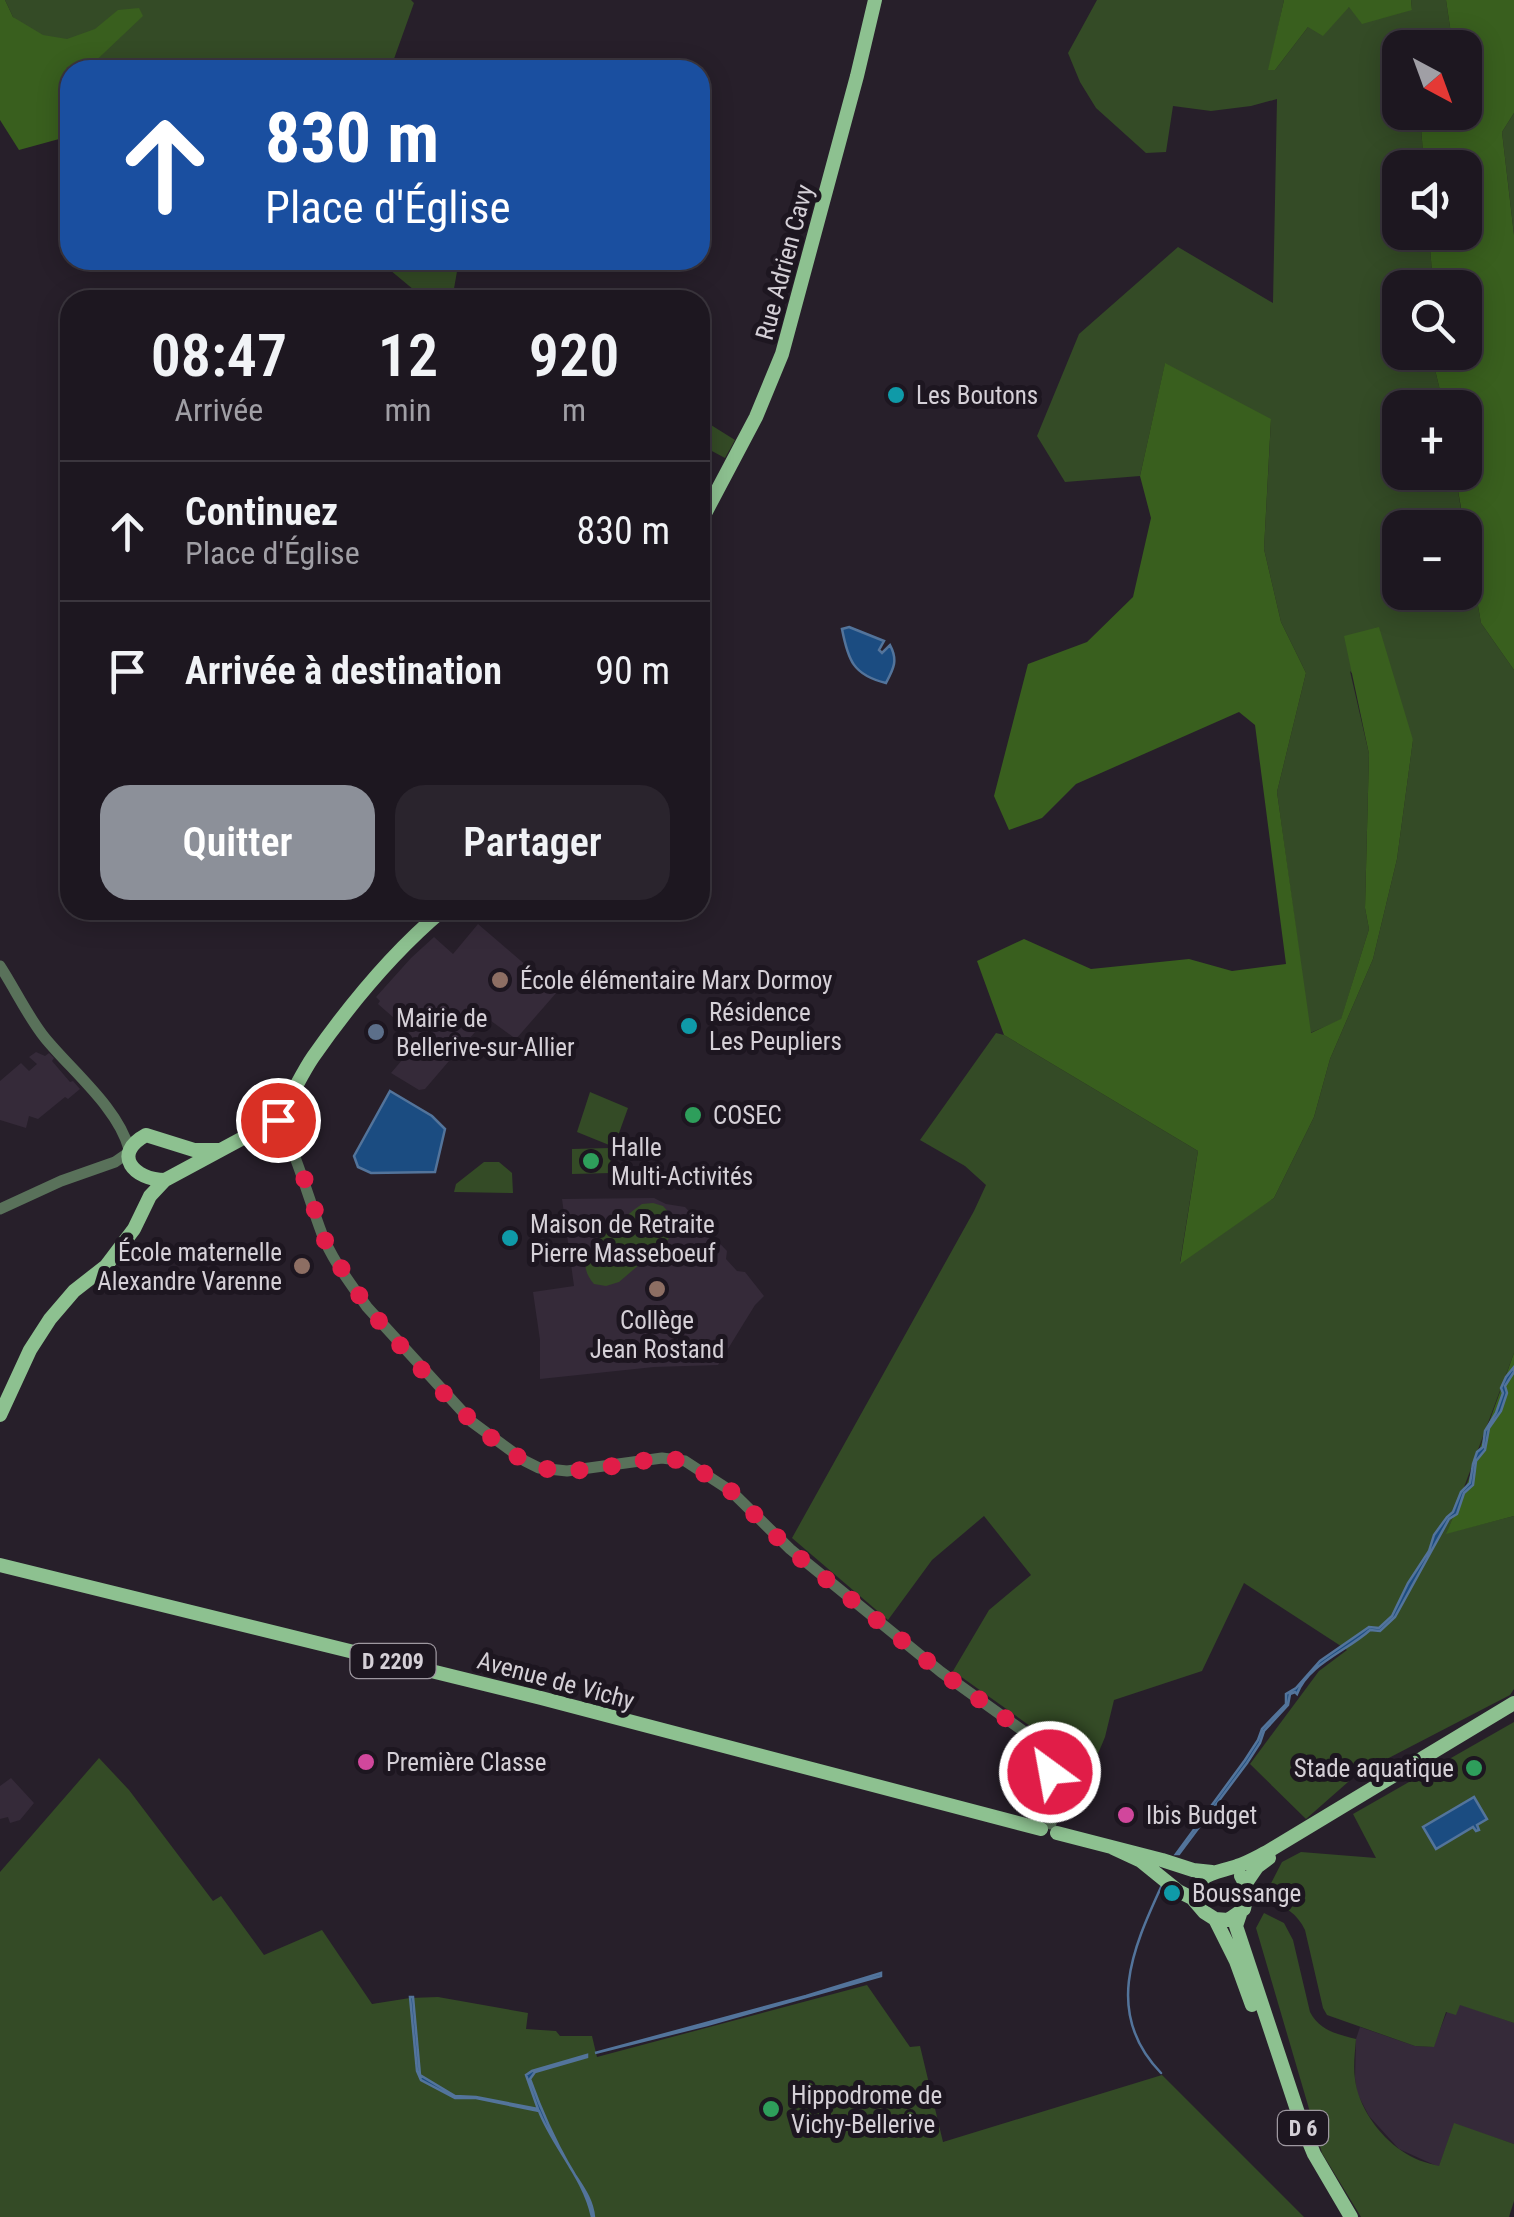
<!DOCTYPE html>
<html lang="fr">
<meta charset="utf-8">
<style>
body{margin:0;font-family:"Roboto Condensed",sans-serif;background:#2a242d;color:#f1f3f6;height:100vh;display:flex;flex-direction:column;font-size:38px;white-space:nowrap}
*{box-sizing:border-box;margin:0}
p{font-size:32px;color:#a09fa5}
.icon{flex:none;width:55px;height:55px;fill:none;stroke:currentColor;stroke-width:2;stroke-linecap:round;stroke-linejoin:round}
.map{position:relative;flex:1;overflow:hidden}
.drawer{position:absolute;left:60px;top:290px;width:650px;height:630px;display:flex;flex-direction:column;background:#1d1720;border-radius:30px;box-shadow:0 5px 25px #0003,0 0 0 2px #3b363e}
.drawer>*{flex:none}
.hud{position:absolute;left:60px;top:60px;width:650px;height:210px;border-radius:30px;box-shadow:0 5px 25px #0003,0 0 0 2px #3b363e;background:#1a4fa0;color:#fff;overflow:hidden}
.needle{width:65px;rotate:139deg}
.tools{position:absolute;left:1382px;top:30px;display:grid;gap:20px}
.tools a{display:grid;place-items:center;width:100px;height:100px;border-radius:20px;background:#1d1720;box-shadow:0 5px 25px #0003,0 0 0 2px #3b363e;font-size:50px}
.pin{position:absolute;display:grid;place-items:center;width:85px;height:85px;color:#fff;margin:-42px;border:5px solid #fff;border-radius:50%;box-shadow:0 2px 10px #0007}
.me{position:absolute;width:110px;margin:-55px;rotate:328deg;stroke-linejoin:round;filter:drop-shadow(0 0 8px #0008)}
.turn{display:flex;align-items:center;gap:35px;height:210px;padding:0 40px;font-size:45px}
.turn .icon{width:130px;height:130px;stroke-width:2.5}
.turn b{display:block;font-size:70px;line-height:85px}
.eta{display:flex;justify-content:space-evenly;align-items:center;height:170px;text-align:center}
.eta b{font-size:60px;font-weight:600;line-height:70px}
.cta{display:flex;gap:20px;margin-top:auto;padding:20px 40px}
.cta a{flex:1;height:115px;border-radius:30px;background:#8c9099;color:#fff;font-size:40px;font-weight:600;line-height:115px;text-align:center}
.cta a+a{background:#2a242d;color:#f1f3f6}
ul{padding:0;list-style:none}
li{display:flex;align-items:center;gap:30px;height:140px;padding:0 40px;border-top:2px solid #3b363e}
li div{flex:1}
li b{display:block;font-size:38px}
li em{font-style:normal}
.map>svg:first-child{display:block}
.built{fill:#352a39}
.green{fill:#344b26}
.forest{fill:#395f1e}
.water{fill:#1b4c81;stroke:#53749b;stroke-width:2.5}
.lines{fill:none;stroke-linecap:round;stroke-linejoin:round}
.stream{stroke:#53749b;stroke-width:2.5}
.minor{stroke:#59715a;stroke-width:11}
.major{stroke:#8dc190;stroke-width:14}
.route{stroke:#e11d48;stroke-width:18;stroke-dasharray:0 32.4}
.culture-dot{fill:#0f9aa8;stroke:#1d1620;stroke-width:4}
.education-dot{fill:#8d6e63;stroke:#1d1620;stroke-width:4}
.service-dot{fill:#5c6f8a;stroke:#1d1620;stroke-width:4}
.leisure-dot{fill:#2e9e5b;stroke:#1d1620;stroke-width:4}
.hotel-dot{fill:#d1479c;stroke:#1d1620;stroke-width:4}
.labels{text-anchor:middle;stroke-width:10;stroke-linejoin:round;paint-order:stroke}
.shield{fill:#1d1620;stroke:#9e98a0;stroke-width:2.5}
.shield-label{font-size:22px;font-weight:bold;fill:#d5d0d7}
.street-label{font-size:25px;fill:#d5d0d7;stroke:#1d1620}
.poi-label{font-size:25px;fill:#d5d0d7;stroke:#1d1620;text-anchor:start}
</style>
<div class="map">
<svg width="1514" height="2217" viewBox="0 0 1514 2217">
<rect width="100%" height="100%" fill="#271f2a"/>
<path class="built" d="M478,924L557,992L516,1039L487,1018L469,1039L462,1037L457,1043L461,1047L425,1089L419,1090L391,1073L414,1046L405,1038L410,1032L378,1004L380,1001L376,997L411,958L434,937L453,954Z
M36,1052L45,1056L49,1053L54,1058L52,1061L70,1082L73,1081L80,1089L68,1099L65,1097L38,1119L29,1116L26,1128L0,1120V1081L21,1063L29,1071L37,1064L29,1057Z
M654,1198L666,1204L685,1207L727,1251L726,1259L737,1271L745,1272L764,1296L755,1305L718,1365L654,1367L540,1379V1340L533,1292L574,1286L562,1199Z
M11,1778L34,1803L20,1820L10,1823L8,1817L0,1819V1786Z
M1460,2004L1514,2023V2144L1454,2124L1439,2167L1399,2149L1369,2116L1357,2093L1355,2078L1356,2039L1360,2027L1415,2046L1433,2047L1447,2012Z"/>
<path class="green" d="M5,0H411L414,3L390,70H70L13,17Z
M1097,0H1284L1269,70H1275L1308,27L1349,7L1412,10L1411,0H1446L1453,47H1432L1414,28L1415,47L1400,48V112L1420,113L1424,167L1400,168V232L1429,233L1433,287L1400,288V352L1431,353L1444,407L1400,408V472L1455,473L1464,527L1400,528V592H1465V531L1481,623L1514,670V1353L1447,1533L1514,1516V1689L1510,1695L1356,1775L1306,1819L1250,1764L1319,1671L1347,1650L1244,1583L1202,1671L1114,1700L1105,1737L1085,1785L1060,1802L1059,1761L1047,1738L953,1671L989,1610L1031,1575L984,1516L932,1560L888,1620L792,1538L974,1211L986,1185L965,1166L920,1140L996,1033L1004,1035L1198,1151L1180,1262L1274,1198L1314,1117L1330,1059L1373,959L1397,859L1413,740L1350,671L1369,754L1365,908L1369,929L1341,1020L1310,1033L1277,792L1306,673L1281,622L1264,549L1271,420L1165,364L1140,476L1065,482L1037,436L1079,334L1178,247L1273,303L1277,99L1251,106L1211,111L1173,106L1166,152L1146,153L1096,108L1080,82L1068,53Z
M1514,113V235L1502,132Z
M378,260H459L452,300H426Z
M703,420L735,440L725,458L710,450L700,449V439L703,433L700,426Z
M590,1092L628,1108L614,1147L577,1132Z
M610,1148L611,1173L572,1174V1149Z
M484,1162H499L512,1173L513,1193L454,1192L456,1184Z
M653,1203L663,1206L671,1215L673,1227L668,1240L619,1282L606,1286L594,1284C566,1252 613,1228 635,1209L642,1204Z
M1514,1722V2023L1460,2005L1456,2015L1446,2012L1434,2047L1415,2046L1327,2015L1323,2008L1305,1930C1296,1911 1281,1905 1264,1897L1282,1862L1301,1852L1376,1858L1353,1814Z
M99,1758L129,1790L213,1901L221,1896L264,1955L322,1930L372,2004L410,1998L438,1997L528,2013L526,2029L556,2031L560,2036H592L597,2057L867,1985L910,2047L920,2046L943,2142L1162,2075L1304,2217H0V1872Z
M1264,1913L1284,1923L1293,1940L1310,2012C1320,2031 1337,2034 1356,2039C1355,2052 1353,2066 1355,2079C1358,2106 1379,2136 1402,2151C1413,2159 1426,2163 1439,2166L1454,2123L1514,2144V2201L1509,2217H1361L1322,2153L1256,1928Z"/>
<path class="forest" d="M0,0H5L13,17L43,35L67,39L95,29L118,10L139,8L143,16L86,70H70V136L19,150L0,120Z
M1284,0H1411L1412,10L1362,24L1349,7L1323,36L1308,27L1275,70H1268Z
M1446,0H1514V113L1502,132L1514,235V670L1481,623L1455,473L1465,472V408L1444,407L1431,353L1465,352V288L1433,287L1429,233L1465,232V168L1424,167L1420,113L1465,112V48L1453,47Z
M1165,363L1271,419L1264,549L1281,622L1306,673L1277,792L1311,1033L1341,1019L1369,929L1365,908L1369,754L1344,636L1379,627L1413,740L1397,859L1373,959L1330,1059L1314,1117L1274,1198L1180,1264L1198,1151L1004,1035L977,961L1024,939L1091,969L1189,959L1232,971L1286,964L1255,725L1239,712L1076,784L1042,818L1009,830L994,796L1028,664L1087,642L1133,597L1151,518L1140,476Z
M1514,1353V1516L1446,1534L1468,1481Z"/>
<path class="water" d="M849,627L884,641L879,650L882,653L890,645C898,660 894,668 886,683C853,675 848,660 842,629Z
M390,1091L432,1116L445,1129L435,1172L371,1173L358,1167L354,1156Z
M1514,1367V1372L1505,1386L1507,1393L1501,1411L1489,1428L1485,1450L1476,1461L1473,1485L1464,1493L1457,1514L1449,1519L1395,1617L1380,1631L1370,1630C1347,1651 1308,1664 1297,1694L1295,1692L1290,1694L1288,1705L1264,1731L1260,1743L1247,1763L1179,1854H1176L1245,1760L1258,1740L1262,1729L1286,1704V1694L1296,1688L1320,1661L1369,1627L1379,1628L1392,1616L1408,1583L1429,1551L1434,1535L1447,1517L1453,1512L1461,1492L1470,1483L1473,1464L1477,1452L1483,1447L1485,1431L1496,1413L1503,1393L1501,1388L1506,1377Z
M1474,1797L1487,1819L1477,1825L1479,1830L1476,1831L1473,1827L1436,1849L1423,1827Z
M881,1973V1976L707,2025L595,2053L806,1996Z
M410,1997H413L420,2075L455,2096L476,2097L538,2109L526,2075L532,2071L587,2055V2057L535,2072L530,2079C541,2110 554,2139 570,2167C580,2184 592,2197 594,2217H592C584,2178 553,2147 539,2111L476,2098H455L421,2080L417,2071Z"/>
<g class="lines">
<path class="stream" d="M1161,2073C1104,2014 1132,1950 1162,1885"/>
<path class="minor" d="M0,966C15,989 28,1017 45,1038C72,1071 118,1108 129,1149
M277,1117C297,1155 307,1194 322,1234C332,1260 351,1284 367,1307L472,1422L525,1461L539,1468L567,1471L662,1458L685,1461L731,1491L790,1549L941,1672L1033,1738L1048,1758L1051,1772V1824
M0,1209L61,1181L115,1162L128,1153"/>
<path class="major" d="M700,523L756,417L782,354L857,76L875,0
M219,1150H194L146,1135C111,1154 134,1180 165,1180L267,1125L277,1117C291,1099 300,1076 313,1057C350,1004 393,952 443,910
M0,1415L30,1350L50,1319L74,1291L106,1266L134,1229L150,1196L165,1180
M0,1565L541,1698L1041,1829
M1057,1833L1162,1860L1193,1870L1212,1872
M1113,1848L1141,1861L1178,1891L1192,1898L1204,1912L1215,1919L1228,1920L1244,1909L1248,1889L1241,1876
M1246,1883L1257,1867L1269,1858
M1200,1906C1190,1872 1214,1874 1237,1866C1247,1863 1257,1857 1267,1852L1514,1703
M1240,1914L1236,1926L1302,2125L1314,2154L1351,2217
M1215,1919L1236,1961L1252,2005"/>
</g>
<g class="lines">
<path class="route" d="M278,1120L308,1187L322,1234L330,1251L367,1307C404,1349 494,1461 548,1469C582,1475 627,1462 662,1458L685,1461L731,1491L790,1550L941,1672L1033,1738L1048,1758L1050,1772"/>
</g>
<g class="culture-dot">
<circle cx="896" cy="395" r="10"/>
<circle cx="689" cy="1026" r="10"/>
<circle cx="510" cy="1238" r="10"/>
<circle cx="1172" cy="1893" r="10"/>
</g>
<g class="education-dot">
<circle cx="500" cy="980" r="10"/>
<circle cx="302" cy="1266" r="10"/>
<circle cx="657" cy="1289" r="10"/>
</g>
<circle class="service-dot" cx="376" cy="1032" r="10"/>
<g class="leisure-dot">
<circle cx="693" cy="1115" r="10"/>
<circle cx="591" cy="1161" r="10"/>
<circle cx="1474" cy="1768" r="10"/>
<circle cx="771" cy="2109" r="10"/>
</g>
<g class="hotel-dot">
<circle cx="366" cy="1762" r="10"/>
<circle cx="1126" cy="1815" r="10"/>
</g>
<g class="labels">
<g class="shield">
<rect x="350.5" y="1644" width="85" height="34" rx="8"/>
<rect x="1278" y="2111" width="50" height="34" rx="8"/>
</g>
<g class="shield-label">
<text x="393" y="1669">D 2209</text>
<text x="1303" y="2136">D 6</text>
</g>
<g class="street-label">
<text transform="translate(784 262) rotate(-75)" y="9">Rue Adrien Cavy</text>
<text transform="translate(556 1680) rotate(15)" y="9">Avenue de Vichy</text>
</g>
<g class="poi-label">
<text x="916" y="404">Les Boutons</text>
<text x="520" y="989">École élémentaire Marx Dormoy</text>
<text x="709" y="1021">Résidence<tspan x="709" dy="29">Les Peupliers</tspan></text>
<text x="396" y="1027">Mairie de<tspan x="396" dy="29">Bellerive-sur-Allier</tspan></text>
<text x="713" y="1124">COSEC</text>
<text x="611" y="1156">Halle<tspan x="611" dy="29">Multi-Activités</tspan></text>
<text x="530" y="1233">Maison de Retraite<tspan x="530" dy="29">Pierre Masseboeuf</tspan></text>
<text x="282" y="1261" text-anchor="end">École maternelle<tspan x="282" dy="29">Alexandre Varenne</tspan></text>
<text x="657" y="1329" text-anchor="middle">Collège<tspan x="657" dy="29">Jean Rostand</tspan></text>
<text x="386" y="1771">Première Classe</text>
<text x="1454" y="1777" text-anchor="end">Stade aquatique</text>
<text x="1146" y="1824">Ibis Budget</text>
<text x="1192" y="1902">Boussange</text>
<text x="791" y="2104">Hippodrome de<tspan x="791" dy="29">Vichy-Bellerive</tspan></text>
</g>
</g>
</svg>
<div class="tools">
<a><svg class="needle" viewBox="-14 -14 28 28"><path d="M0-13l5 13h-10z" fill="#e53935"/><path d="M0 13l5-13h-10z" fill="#a09fa5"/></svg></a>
<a><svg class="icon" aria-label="sound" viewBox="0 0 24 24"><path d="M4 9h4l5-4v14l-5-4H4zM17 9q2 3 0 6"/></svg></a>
<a><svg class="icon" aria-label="search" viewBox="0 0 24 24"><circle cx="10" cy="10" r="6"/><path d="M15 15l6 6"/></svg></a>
<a>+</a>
<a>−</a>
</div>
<div class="pin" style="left:278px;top:1120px;background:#d93025"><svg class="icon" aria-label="arrive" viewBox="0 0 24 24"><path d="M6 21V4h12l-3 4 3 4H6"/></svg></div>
<svg class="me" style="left:1050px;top:1772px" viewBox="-20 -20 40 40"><circle r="17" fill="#e11d48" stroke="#fff" stroke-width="3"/><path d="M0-11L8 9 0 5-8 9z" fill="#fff"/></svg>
<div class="hud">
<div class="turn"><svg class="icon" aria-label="ahead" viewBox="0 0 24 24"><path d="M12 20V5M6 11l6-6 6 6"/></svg><div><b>830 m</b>Place d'Église</div></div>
</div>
<section class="drawer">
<div class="eta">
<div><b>08:47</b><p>Arrivée</p></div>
<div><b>12</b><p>min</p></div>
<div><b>920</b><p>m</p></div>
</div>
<ul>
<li><svg class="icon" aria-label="ahead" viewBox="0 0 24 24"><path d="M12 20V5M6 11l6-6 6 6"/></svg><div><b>Continuez</b><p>Place d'Église</p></div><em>830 m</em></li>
<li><svg class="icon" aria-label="arrive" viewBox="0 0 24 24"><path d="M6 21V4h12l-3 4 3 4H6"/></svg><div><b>Arrivée à destination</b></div><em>90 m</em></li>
</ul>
<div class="cta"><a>Quitter</a><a>Partager</a></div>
</section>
</div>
